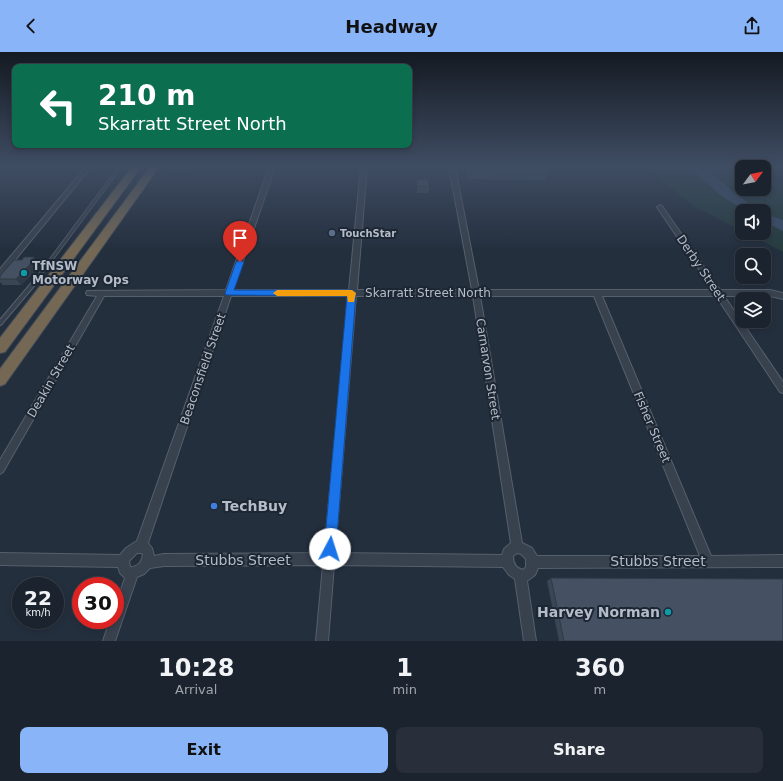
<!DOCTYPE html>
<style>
body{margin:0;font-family:"DejaVu Sans",sans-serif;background:#282f3a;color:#f1f3f6;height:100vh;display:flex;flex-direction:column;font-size:15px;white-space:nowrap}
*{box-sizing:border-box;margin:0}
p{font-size:13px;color:#a0a4aa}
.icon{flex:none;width:22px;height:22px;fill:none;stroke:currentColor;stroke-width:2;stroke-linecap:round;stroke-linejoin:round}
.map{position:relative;height:589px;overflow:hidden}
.panel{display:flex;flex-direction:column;background:#1b232e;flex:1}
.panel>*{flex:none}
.banner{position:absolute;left:12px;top:12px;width:400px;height:84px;border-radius:8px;box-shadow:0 2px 6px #0003,0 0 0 1px #39404a;background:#0b6e4f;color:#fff;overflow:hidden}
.needle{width:26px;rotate:58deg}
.controls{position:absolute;left:735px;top:108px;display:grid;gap:8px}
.controls a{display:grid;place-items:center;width:36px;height:36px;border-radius:8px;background:#1b232e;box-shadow:0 2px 6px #0003,0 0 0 1px #39404a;font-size:20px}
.speed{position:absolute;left:12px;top:525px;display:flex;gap:8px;font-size:20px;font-weight:700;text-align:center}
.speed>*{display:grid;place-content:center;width:52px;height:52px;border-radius:50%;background:#1b232e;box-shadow:0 2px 6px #0003,0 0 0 1px #39404a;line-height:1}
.speed small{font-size:10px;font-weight:400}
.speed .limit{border:6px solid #d22;background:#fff;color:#111}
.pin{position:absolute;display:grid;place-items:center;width:34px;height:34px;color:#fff;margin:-41px -17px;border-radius:50% 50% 50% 0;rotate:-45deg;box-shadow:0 0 4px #0007}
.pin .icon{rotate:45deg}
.me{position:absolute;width:44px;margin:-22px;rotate:5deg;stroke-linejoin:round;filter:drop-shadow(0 0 3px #0008)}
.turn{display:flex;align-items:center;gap:14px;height:84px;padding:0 20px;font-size:18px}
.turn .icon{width:52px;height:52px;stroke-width:2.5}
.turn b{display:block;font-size:28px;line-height:34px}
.eta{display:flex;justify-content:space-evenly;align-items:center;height:68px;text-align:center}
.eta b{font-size:24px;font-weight:800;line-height:28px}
.cta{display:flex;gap:8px;margin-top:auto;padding:8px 20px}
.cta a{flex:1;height:46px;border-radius:8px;background:#8ab4f8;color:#111;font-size:16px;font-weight:800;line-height:46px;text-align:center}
.cta a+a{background:#282f3a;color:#f1f3f6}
header{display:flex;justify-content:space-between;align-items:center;height:52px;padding:0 20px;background:#8ab4f8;color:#111;font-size:18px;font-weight:800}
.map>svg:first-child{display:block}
.green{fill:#263c3f}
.water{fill:#394c67}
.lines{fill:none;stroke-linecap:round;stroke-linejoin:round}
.lane-far1-casing{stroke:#565f6c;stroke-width:4.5}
.lane-casing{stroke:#565f6c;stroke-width:6}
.street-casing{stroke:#565f6c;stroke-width:2}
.highway-casing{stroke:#434c59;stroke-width:2}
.lane-far1{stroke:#38414e;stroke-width:3}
.lane{stroke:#38414e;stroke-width:4}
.street{fill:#38414e;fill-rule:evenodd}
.highway{fill:#746855;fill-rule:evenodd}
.wall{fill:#3b4654}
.shaded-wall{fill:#303945}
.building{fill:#455162;stroke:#303945}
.route{fill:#1a73e8;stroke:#114b97}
.slow{fill:#f59e0b}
.service-dot{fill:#5c6f8a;stroke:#1d2633;stroke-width:1.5}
.culture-dot{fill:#0f9aa8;stroke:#1d2633;stroke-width:1.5}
.shop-dot{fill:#3f7fe0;stroke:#1d2633;stroke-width:1.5}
.labels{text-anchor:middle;stroke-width:4;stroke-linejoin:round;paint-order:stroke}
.far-poi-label{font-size:10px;font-weight:bold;fill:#b4bcc9;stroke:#1d2633;text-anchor:start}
.poi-label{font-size:12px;font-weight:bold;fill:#b4bcc9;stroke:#1d2633;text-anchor:start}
.street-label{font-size:12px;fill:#b4bcc9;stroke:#1d2633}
.near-poi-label{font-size:14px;font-weight:bold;fill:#b4bcc9;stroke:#1d2633;text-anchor:start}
.near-street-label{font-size:14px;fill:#b4bcc9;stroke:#1d2633}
</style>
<header><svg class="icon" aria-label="back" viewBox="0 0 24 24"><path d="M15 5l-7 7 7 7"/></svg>Headway<svg class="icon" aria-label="share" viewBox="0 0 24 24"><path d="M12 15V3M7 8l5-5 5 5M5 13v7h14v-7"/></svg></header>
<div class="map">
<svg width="783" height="589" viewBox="0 0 783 589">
<rect width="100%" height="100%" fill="#242f3e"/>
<path class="green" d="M644,115H690L720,143L746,159H742V179L693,154Z
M705,115H742V137H764V124L783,134V168L764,161V159H760L732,139Z
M764,170L783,179V200L747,181H764Z"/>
<path class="water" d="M690,115H705L732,139L760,159H746L720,143Z
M764,161L783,168V179L764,170Z"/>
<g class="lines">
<g class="lane-far1-casing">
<path id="lane-far1" d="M33,232L120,115"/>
</g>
<g class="lane-casing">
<path id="lane" d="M0,271L34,231"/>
</g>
<g class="street-casing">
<path id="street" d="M86,115H91L2,224H0V217Z
M174,115H190L176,118Z
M269,115H275L233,238H349L361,115H367L357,238H472L449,115H455L479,238H713L657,155L660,153L662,154L720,238H770L783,241V247L770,244H724L783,330V341L780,340L716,244H602L711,504L783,503V515L538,516L535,523L527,529L536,589H524L515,527L509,523L503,515L334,513L328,589H316L323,513L164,514L150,516L144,522L137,525L115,589H103L110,568H115V555L125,526L120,521L118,515L0,513V501L120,503L126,496L137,489L224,244H104L3,420L0,422V408L97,244L87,243L86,241L87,239L226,238ZM231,244H349L324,501L164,502L154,504L152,496L148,491ZM356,244H473L511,491L504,497L502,503L335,501ZM480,244H594L700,504H537L532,496L522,491ZM137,501H141L143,502C142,510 138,515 130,515L129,509ZM517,501L521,502L526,507V515L523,518C515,516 513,511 513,504Z"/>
</g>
<g class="highway-casing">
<path id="highway" d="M132,115H141L5,300L0,301V286Z
M150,115H159L5,332L0,334V317Z"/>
</g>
<use href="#lane-far1" class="lane-far1"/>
<use href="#lane" class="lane"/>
<use href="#street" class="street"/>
<use href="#highway" class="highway"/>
</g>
<path class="wall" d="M465,115H546L548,120L546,128L467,127Z
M417,128L429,134V141H417Z
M40,211L39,212L41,213L21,233H3L0,230V224Z
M551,526L783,589H559L547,529Z"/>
<path class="shaded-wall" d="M34,205L41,213L21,233L16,227Z"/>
<path class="building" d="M468,115H546L548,120L469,119Z
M417,128H428L429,134H418Z
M24,205H34L33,207H35L16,227H0V224L14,208H22Z
M551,526L783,527V589H564Z"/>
<linearGradient id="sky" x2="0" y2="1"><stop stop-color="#141a22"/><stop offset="0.58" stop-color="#3f4d63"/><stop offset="1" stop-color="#3f4d63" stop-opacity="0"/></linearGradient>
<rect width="783" height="198" fill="url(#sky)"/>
<path class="route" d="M240,208L244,210L234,238H352L356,241L336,497L335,501L330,503L326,501L324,497L347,244L226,243L225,241L236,210Z"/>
<path class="slow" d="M277,238H352L356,241L354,250H348L347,244H277L273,241Z"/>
<circle class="service-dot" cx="332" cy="181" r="4"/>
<g class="culture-dot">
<circle cx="24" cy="221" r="4"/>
<circle cx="668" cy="560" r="4"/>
</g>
<circle class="shop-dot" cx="214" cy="454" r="4"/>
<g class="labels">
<g class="far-poi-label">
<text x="340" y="185">TouchStar</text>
</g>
<g class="poi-label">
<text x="32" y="218">TfNSW<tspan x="32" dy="14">Motorway Ops</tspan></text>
</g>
<g class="street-label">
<text transform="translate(701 216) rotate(56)" y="4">Derby Street</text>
<text x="428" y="245">Skarratt Street North</text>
<text transform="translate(203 317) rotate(-71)" y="4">Beaconsfield Street</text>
<text transform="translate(488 317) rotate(81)" y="4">Carnarvon Street</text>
<text transform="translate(51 329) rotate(-60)" y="4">Deakin Street</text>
<text transform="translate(652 375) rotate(67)" y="4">Fisher Street</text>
</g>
<g class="near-poi-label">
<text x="222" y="459">TechBuy</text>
<text x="660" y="565" text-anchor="end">Harvey Norman</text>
</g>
<g class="near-street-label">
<text x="243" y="513">Stubbs Street</text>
<text x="658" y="514">Stubbs Street</text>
</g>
</g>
</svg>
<div class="controls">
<a><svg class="needle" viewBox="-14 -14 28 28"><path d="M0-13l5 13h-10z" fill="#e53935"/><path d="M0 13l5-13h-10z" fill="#a0a4aa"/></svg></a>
<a><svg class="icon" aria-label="sound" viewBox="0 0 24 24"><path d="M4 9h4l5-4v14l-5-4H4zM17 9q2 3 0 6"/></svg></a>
<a><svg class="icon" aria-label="search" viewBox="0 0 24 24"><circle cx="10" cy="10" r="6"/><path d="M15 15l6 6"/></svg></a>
<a><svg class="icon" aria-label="layers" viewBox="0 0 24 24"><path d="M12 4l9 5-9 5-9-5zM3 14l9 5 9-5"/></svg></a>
</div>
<div class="speed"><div>22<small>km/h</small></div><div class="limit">30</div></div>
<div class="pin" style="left:240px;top:210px;background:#d93025"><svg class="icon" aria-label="arrive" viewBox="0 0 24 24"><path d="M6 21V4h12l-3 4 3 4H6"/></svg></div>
<svg class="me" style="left:330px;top:497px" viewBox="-20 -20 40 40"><circle r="19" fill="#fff"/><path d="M0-13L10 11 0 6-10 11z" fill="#1a73e8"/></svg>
<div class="banner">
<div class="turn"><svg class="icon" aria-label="left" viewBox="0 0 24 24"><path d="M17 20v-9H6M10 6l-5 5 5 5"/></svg><div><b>210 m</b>Skarratt Street North</div></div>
</div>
</div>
<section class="panel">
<div class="eta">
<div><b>10:28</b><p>Arrival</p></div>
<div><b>1</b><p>min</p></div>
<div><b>360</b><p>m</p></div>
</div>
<div class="cta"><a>Exit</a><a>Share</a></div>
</section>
